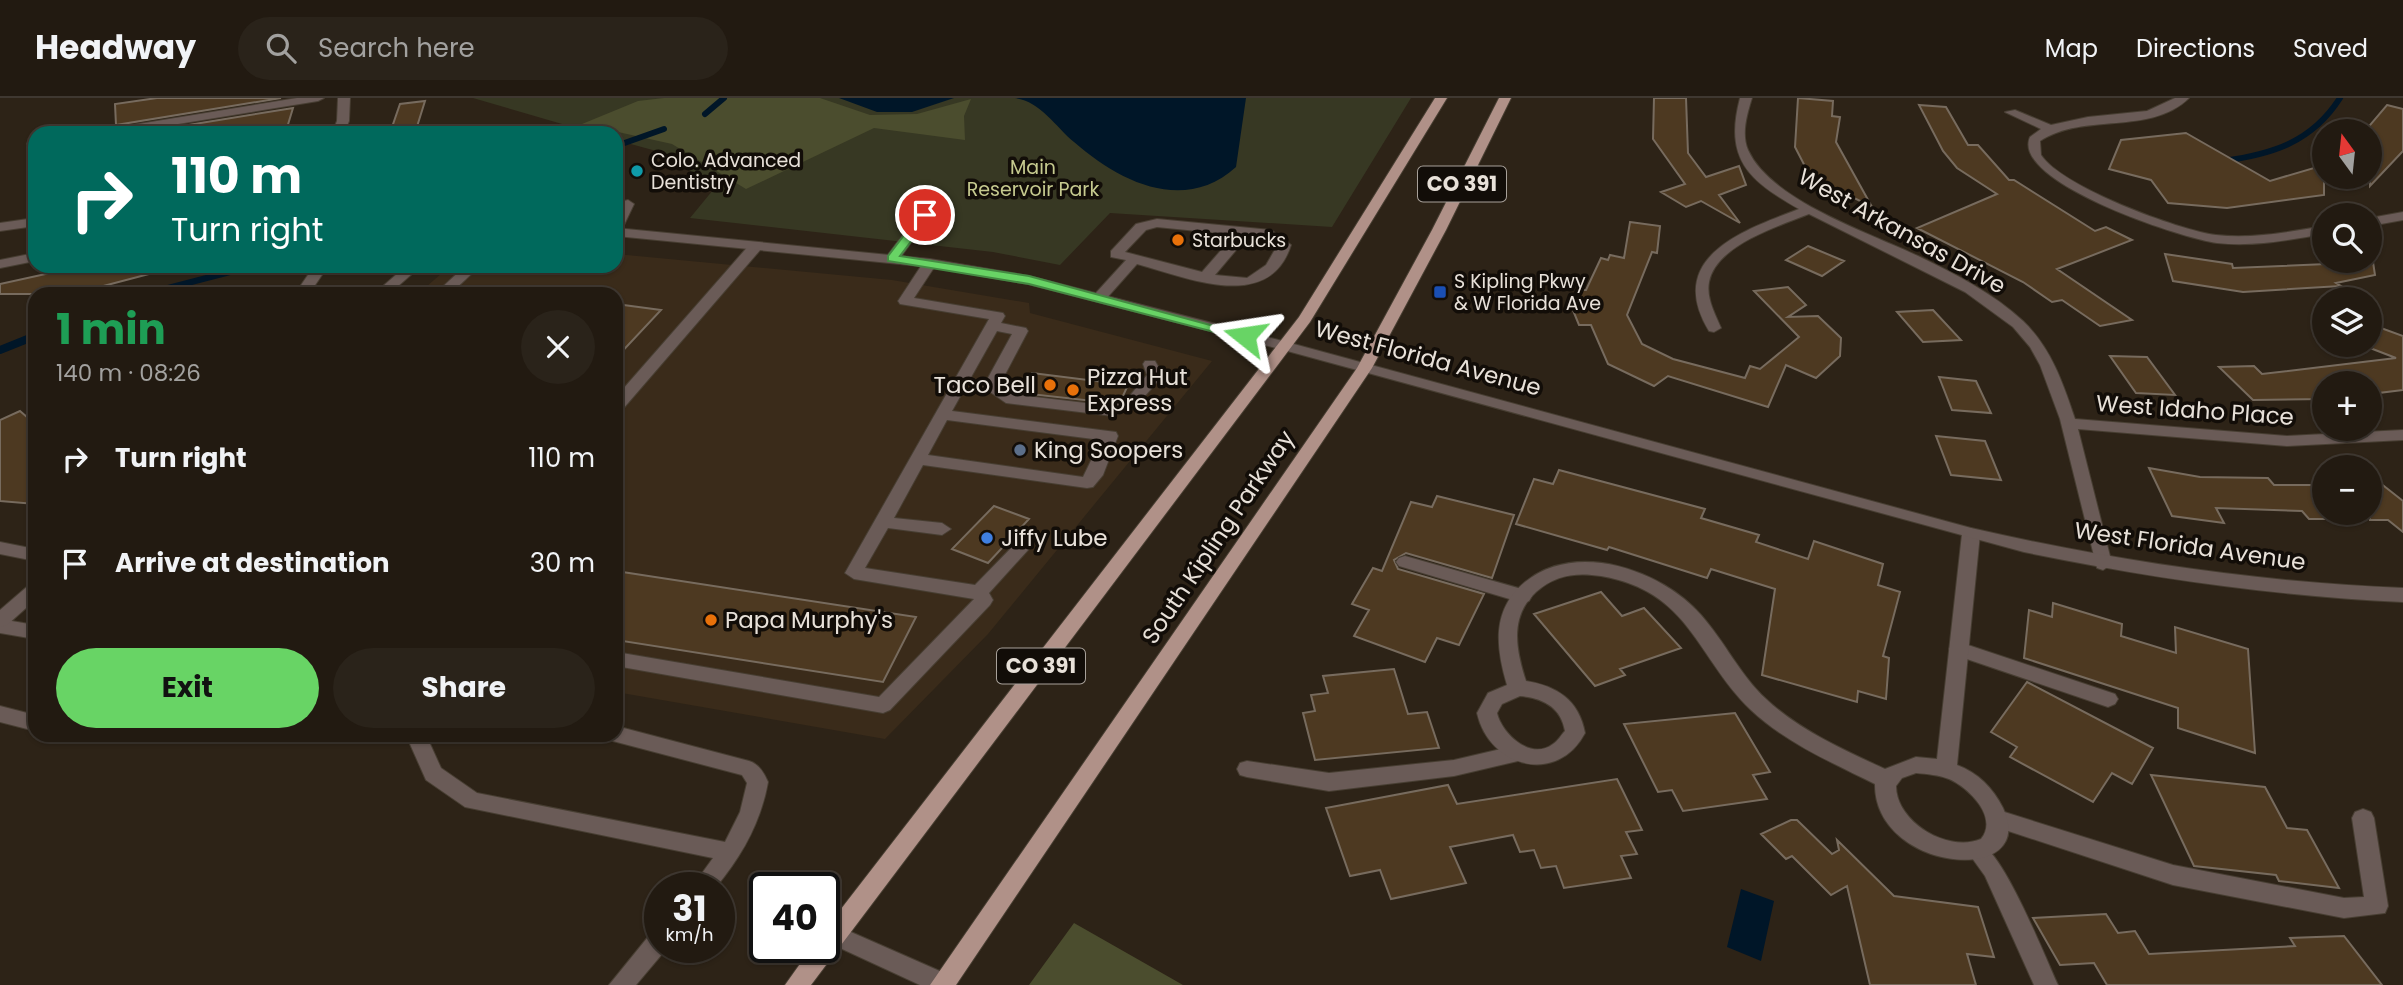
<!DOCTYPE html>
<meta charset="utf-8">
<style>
body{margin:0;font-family:Poppins,sans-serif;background:#2a231a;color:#f1f3f6;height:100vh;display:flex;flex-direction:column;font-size:26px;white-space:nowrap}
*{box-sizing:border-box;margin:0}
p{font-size:23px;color:#a2a19f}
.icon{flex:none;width:38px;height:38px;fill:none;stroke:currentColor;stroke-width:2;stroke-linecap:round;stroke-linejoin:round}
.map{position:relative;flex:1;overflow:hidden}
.drawer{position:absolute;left:28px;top:189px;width:595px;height:455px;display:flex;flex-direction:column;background:#221a11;border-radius:21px;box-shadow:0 2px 5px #0004,0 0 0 2px #3f3831}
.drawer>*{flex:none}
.banner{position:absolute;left:28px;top:28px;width:595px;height:147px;border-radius:21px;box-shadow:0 2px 5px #0004,0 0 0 2px #3f3831;background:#00695c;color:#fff;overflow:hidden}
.needle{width:46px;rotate:345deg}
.fabs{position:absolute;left:2312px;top:21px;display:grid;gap:14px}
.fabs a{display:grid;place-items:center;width:70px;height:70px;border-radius:50%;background:#221a11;box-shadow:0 2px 5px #0004,0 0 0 2px #3f3831;font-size:35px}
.speed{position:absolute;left:644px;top:774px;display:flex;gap:14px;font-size:35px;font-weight:700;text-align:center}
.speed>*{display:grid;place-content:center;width:91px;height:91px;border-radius:50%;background:#221a11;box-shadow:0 2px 5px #0004,0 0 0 2px #3f3831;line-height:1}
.speed small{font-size:18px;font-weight:400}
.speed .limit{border:4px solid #111;border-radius:10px;background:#fff;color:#111}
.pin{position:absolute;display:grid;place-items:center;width:60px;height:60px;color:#fff;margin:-30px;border:4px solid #fff;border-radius:50%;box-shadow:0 2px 7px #0007}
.me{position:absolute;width:77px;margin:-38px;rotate:285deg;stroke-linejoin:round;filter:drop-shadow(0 0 5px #0008)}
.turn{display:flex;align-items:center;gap:24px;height:147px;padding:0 28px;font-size:32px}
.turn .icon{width:91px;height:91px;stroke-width:2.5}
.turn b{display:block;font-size:49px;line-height:60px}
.round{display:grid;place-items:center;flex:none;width:74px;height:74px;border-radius:37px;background:#2a231a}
.summary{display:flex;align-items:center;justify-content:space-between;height:119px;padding:0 28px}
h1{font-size:42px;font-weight:700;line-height:52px;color:#1e9e55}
.primary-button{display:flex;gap:14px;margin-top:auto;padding:14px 28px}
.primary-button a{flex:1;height:80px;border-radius:42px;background:#68d465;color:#111;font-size:28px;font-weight:700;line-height:80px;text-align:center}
.primary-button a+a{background:#2a231a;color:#f1f3f6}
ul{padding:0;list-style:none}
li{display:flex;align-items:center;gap:21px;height:105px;padding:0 28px}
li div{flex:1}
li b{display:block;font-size:26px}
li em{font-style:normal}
header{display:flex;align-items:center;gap:42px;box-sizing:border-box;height:98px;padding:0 35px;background:#221a11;border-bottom:2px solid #3f3831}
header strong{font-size:33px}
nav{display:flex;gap:38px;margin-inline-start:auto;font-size:24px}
.search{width:490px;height:63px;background:#2a231a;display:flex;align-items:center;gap:18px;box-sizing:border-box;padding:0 24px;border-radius:38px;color:#a2a19f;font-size:26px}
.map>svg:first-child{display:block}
.built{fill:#3a2b1a}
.green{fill:#373823}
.forest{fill:#4b4d2e}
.water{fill:#001628}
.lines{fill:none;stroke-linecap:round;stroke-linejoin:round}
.stream-far1{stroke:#001628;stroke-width:6}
.stream{stroke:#001628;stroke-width:8}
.building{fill:#4d3921;stroke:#776b5e;stroke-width:2}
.service-casing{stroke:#473e32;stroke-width:2}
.minor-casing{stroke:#473e32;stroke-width:2}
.tertiary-casing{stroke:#473e32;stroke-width:2}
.primary-casing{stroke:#473e32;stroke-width:2}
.service{fill:#6a5b57;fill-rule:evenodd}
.minor{fill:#6a5b57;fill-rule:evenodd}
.tertiary{fill:#6a5b57;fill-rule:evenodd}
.primary{fill:#b09188;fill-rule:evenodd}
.route{fill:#68d465;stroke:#448a42;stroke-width:2}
.culture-dot{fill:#0f9aa8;stroke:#120d08;stroke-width:2.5}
.food-dot{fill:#e8710a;stroke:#120d08;stroke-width:2.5}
.transit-dot{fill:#1a4fb4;stroke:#120d08;stroke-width:2.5}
.service-dot{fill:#5c6f8a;stroke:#120d08;stroke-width:2.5}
.shop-dot{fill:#3f7fe0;stroke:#120d08;stroke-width:2.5}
.labels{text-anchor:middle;stroke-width:7;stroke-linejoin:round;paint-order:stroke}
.far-poi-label{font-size:19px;fill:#e8e1d9;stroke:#120d08;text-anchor:start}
.far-park-label{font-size:19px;fill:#c6ca8f;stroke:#120d08}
.shield{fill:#120d08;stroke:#a8a19a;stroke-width:2}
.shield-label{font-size:21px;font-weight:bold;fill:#e8e1d9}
.street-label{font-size:23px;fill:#e8e1d9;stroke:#120d08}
.poi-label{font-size:23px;fill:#e8e1d9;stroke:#120d08;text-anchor:start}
</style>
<header>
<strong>Headway</strong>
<div class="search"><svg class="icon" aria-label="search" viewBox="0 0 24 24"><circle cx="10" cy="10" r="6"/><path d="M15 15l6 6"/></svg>Search here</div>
<nav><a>Map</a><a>Directions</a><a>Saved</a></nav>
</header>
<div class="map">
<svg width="2403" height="887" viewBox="0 0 2403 887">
<rect width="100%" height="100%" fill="#2d2317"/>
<path class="built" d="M616,156L892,182L1029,205L1030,215L1212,263L988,536L885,641L616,594V196H418L450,168H616Z"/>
<path class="green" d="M473,0H1411L1332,129L1110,115L1060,167L993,154L690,120L713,92L671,57L616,42V35H593Z"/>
<path class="forest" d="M664,0H820L870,17L917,16L971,1L964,18L965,42L874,30L746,91L672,46L582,26L638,3Z
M1074,825L1183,887H1029Z"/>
<path class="water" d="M839,0H954L912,14H877Z
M1015,0H1246L1236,69C1184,116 1120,84 1074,44C1056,29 1040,3 1015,0Z
M1741,791L1774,803L1761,863L1727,849Z"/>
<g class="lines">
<path class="stream-far1" d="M705,16L724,0
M616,48L664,31
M2223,63C2273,56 2312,44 2340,0
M145,196L253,168"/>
<path class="stream" d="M0,252L35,238"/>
</g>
<path class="building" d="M157,0H281L116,27L115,6Z
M1654,0H1686L1688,55L1706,79L1739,68L1746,87L1719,97L1740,125L1701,103L1686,109L1661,94L1685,86L1653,41Z
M1798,0L1833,3L1832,18L1840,19L1836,44L1872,109L1810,78L1795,49Z
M425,3L415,35H390L400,6Z
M1919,7L1946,9L1968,47H1978L2009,82H2014L2095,133L2106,129L2132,142L2057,171L2132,222L2100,228L2062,202L2052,204L2023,184L1917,130L1997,96L1957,70L1943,53Z
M2387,7L2403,11V53L2370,88V27Z
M293,10L286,33L139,35Z
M2186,35L2270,83L2324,67V97L2227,110L2168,105L2151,82L2109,71L2121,42Z
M1630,124L1660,128L1657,155L1652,154L1627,217L1642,246L1673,261L1745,280L1750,268L1760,271L1799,239L1754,193L1788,189L1806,207L1788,219L1818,218L1841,240L1840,258L1816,280L1786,267L1768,309L1668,278L1654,288L1608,266L1591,227H1579L1570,205H1583L1577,192H1586L1601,160L1608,162L1610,157L1624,160Z
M1808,148L1844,163L1822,178L1786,162Z
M2165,156L2232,166L2233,170L2373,164L2375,177L2336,185L2341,188L2243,194L2173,183Z
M82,168H148L149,176L73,196H0V186Z
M616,206L661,212L616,260Z
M1933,212L1961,242L1923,244L1897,214Z
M2370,226L2403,238V292L2370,296V285H2324V301L2253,302L2219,269L2254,268L2262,276L2396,260L2370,250Z
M2110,258L2147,259L2175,297L2136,295Z
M1032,275L1128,287L1122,300L1111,305L1021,295Z
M1939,279L1976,283L1991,315L1952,312Z
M20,313L35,326V406L0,403V322Z
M1936,338L1985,343L2001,382L1951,377Z
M2149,370L2200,379L2268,380L2274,387H2324V415H2336L2342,421H2309L2302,413L2216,410L2224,425L2172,418Z
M1559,372L1705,411L1701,420L1759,437L1756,444L1808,461L1814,443L1883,466L1878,487L1900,494L1883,558L1889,560L1886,601L1858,593L1857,604L1762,577L1775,491L1711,471L1707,480L1609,449L1607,452L1516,426L1534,381L1553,386Z
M2370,377L2403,403V434L2388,422H2370Z
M1437,398L1514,417L1492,480L1406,455L1394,462L1398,471L1484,496L1459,547L1437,540L1425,564L1354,538L1369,512L1352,506L1373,470L1382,473L1411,404L1432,409Z
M994,408L1029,421L988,465L952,451Z
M616,473L916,519L883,584L616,542Z
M1601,494L1622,518L1644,510L1681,550L1620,571L1625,577L1595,588L1534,516Z
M2053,505L2122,526L2121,538L2176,555L2175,529L2248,551L2255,655L2178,630V610L2024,560L2029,512L2052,519Z
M1394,571L1408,616L1427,614L1439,650L1315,662L1303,615L1315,613L1311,597L1328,595L1323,578Z
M2027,584L2153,650L2132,686L2112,675L2093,704L2010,659L2017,649L1991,634Z
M1735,615L1770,674L1753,677L1767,701L1683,713L1672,692L1658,694L1624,626Z
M2151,677L2265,689L2287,730L2307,732L2339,790L2279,783L2276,777L2194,768Z
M1617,681L1642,732L1626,734L1637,756L1621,758L1631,780L1564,790L1556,768L1541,770L1534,752L1520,754L1513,737L1450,749L1466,785L1391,801L1380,772L1350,778L1326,710L1448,687L1457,706Z
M1791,722H1797L1832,756L1839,752L1837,742L1894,798L1978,809L1994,859L1967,856L1976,887H1870L1847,788L1831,797L1792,758L1786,761L1761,736Z
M2106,816L2118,835L2135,833L2149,856L2295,848L2290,840L2344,838L2382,887H2107L2094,865L2060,867L2033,820Z"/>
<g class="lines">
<g class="service-casing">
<path id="service" d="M628,102L634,106L623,129L616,133V117L624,103Z
M925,113L931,117L897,164H887V158L920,114Z
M1157,121L1271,132L1291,147C1269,216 1186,179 1137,166L1105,202H1095V196L1126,162L1111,159V153L1136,126ZM1157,129L1267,140L1277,148L1266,167L1247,180L1215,177L1242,145L1235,141L1230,142L1202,174L1125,154L1146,132Z
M756,144L761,145V151L622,312L616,314V299L751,145Z
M35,155V163L0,170V162Z
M930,161L937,165L914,200L1003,215L1005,218L1001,225L1026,230L1028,233L999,288L1010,296L1111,308L1128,300L1147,277L1143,266L1145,263H1155L1163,277L1138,306L1113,318L1006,305L983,289L1012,236L997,233L952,313L1116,334L1118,338L1103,377L1093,389L1087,390L923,367L894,420L942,425L951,431L942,437L888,430L865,470L975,487L1014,447H1026L1029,451L989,495L993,502L990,507L890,612L883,615L616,568V554L879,599L974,501L854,481L845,475L989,221L900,206L898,203L925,162ZM947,322L1101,342L1083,379L928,357Z
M314,168H324L326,171L309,196H295Z
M465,168H480L450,196H435Z
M0,444L35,451V463L0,456Z
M1405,458L1529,493L1532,498L1529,503L1523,505L1399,468L1396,464L1399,460Z
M0,521L35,527V541L0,535Z
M1959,544L2115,596L2118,601L2115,606L2108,609L1952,556L1949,551L1952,546Z
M0,608L35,617V633L0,624Z
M616,628L749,663C759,666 764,675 768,684C761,724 742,758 716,789H692L713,760L465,709L426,682L406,637H426L441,670L477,695L725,744L740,714L747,685L742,677L609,642L606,637H616Z
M1518,647L1525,649L1528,655L1525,661L1518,663L1454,678L1329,693L1247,679L1240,677L1237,671L1240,665L1247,663L1329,675L1454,662Z
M2363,711L2371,714L2374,720L2388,808L2385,815L2344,820L2173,787L1990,727L1987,721L1990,715L1998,712L2173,767L2344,800L2364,799L2352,720L2355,714Z
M1978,744C2003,752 2045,859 2058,887H2034L1985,778L1967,753L1970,746Z
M835,827L951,878L954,887H920L827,844L824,835L827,830Z
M660,831V849H668L636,887H609L652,834Z"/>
</g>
<g class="minor-casing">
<path id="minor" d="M297,0H324L318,3L123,35H96L102,32Z
M338,0H350L349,23L344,35H332L337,23Z
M1740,0H1752C1747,16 1741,36 1748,52C1771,103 1870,135 1918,158C1955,176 1993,195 2023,223C2051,250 2063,285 2075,321L2287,338L2403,332V342L2287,348L2078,331L2112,466L2103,472L2097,470L2060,321L2040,267L2030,249L2013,229L1965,194L1809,116C1779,128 1716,147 1709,184C1706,200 1715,216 1721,230L1714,234L1709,233C1664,159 1744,132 1799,111C1748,82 1724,61 1740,0Z
M2175,0H2189C2150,38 2084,14 2040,43L2041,57C2062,89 2178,132 2216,137C2252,141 2289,134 2324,128V136C2289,142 2253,149 2217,145C2183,141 2010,84 2030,39L2041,31L2005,14L2015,12L2051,27L2088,19L2147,13Z
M35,42V50L27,46L29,43Z
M2403,114V122L2370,128V120Z
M406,168H421L389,196H374Z
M1971,430L1980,436L1957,667C1978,675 1993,690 2003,710C2040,789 1874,775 1875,686C1833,665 1786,645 1751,612C1696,559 1690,493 1601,478C1576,474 1555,477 1536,494C1509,519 1516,552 1526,583C1557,588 1579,602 1585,635C1557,688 1489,669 1477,615L1488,595L1507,587C1496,550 1491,512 1525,484C1576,442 1662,472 1701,517C1725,544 1740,577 1766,601C1799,632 1844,652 1885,671L1916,659L1937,661L1962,436ZM1520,598C1543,600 1561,609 1565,633C1561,637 1558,643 1553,646C1531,663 1502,636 1497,615L1502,606ZM1916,675C1927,676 1939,677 1949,681C1968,689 1999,719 1981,741C1948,755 1896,724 1896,688L1902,680Z
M35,486V502L7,527L0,529V512L29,487Z"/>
</g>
<g class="tertiary-casing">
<path id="tertiary" d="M35,120V128L0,133V125Z
M616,130L930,161L1029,178L1290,245L1971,430C2114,463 2257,484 2403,490V504C2275,498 2150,480 2024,454L1280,251L1028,186L930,169L616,138Z"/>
</g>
<g class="primary-casing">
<path id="primary" d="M1435,0H1447L1310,224L811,887H785L812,849H824V833L1299,219Z
M1499,0H1511L1446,132L1372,270L956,887H930L1357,270L1432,132Z"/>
</g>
<use href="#service" class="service"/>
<use href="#minor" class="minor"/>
<use href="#tertiary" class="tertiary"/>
<use href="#primary" class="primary"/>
</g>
<path class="route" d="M925,114L931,117L900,158L1029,178L1251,238L1245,242L1029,186L888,163V158L921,115Z"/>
<circle class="culture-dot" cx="637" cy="73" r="7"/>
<g class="food-dot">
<circle cx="1178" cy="142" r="7"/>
<circle cx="1050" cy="287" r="7"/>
<circle cx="1073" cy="292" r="7"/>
<circle cx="711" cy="522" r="7"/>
</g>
<rect class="transit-dot" x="1433" y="187" width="14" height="14" rx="3.5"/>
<circle class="service-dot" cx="1020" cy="352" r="7"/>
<circle class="shop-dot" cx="987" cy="440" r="7"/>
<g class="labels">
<g class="far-poi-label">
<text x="651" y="69">Colo. Advanced<tspan x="651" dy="22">Dentistry</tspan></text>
<text x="1192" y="149">Starbucks</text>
<text x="1454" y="190">S Kipling Pkwy<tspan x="1454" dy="22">&amp; W Florida Ave</tspan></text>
</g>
<g class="far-park-label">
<text x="1033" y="76">Main<tspan x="1033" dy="22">Reservoir Park</tspan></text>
</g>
<g class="shield">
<rect x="1418" y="68.5" width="88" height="35" rx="5"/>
<rect x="997" y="550.5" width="88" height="35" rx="5"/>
</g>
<g class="shield-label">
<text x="1462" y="93">CO 391</text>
<text x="1041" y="575">CO 391</text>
</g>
<g class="street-label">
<text transform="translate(1902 133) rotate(29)" y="8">West Arkansas Drive</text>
<text transform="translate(1428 260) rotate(15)" y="8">West Florida Avenue</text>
<text transform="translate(2195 312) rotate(4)" y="8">West Idaho Place</text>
<text transform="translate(1218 439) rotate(-56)" y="8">South Kipling Parkway</text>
<text transform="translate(2190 448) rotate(8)" y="8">West Florida Avenue</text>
</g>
<g class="poi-label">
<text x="1087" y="287">Pizza Hut<tspan x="1087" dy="26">Express</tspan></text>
<text x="1036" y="295" text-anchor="end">Taco Bell</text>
<text x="1034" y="360">King Soopers</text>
<text x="1001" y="448">Jiffy Lube</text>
<text x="725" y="530">Papa Murphy's</text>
</g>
</g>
</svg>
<div class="fabs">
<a><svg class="needle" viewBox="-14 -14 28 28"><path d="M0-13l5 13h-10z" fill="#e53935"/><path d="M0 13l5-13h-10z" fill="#a2a19f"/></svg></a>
<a><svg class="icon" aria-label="search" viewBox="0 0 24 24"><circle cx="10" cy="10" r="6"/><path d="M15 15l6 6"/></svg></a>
<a><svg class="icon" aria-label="layers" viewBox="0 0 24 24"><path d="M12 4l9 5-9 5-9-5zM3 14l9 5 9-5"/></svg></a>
<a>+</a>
<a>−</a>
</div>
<div class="speed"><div>31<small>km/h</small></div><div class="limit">40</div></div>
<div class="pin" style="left:925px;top:117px;background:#d93025"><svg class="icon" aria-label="arrive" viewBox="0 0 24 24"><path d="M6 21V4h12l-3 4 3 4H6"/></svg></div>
<svg class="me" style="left:1245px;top:238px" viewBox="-20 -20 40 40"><path d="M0-17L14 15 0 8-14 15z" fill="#68d465" stroke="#fff" stroke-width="4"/></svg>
<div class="banner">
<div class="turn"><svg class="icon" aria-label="right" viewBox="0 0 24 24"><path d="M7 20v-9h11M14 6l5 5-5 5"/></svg><div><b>110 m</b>Turn right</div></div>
</div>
<section class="drawer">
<div class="summary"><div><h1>1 min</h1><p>140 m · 08:26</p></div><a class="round"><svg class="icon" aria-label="close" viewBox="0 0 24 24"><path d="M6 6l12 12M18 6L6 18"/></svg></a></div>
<ul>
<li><svg class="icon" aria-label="right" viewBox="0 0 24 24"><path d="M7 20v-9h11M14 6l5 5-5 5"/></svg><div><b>Turn right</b></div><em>110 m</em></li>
<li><svg class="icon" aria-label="arrive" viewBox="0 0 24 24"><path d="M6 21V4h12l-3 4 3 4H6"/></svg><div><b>Arrive at destination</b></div><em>30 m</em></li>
</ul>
<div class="primary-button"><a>Exit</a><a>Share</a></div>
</section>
</div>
